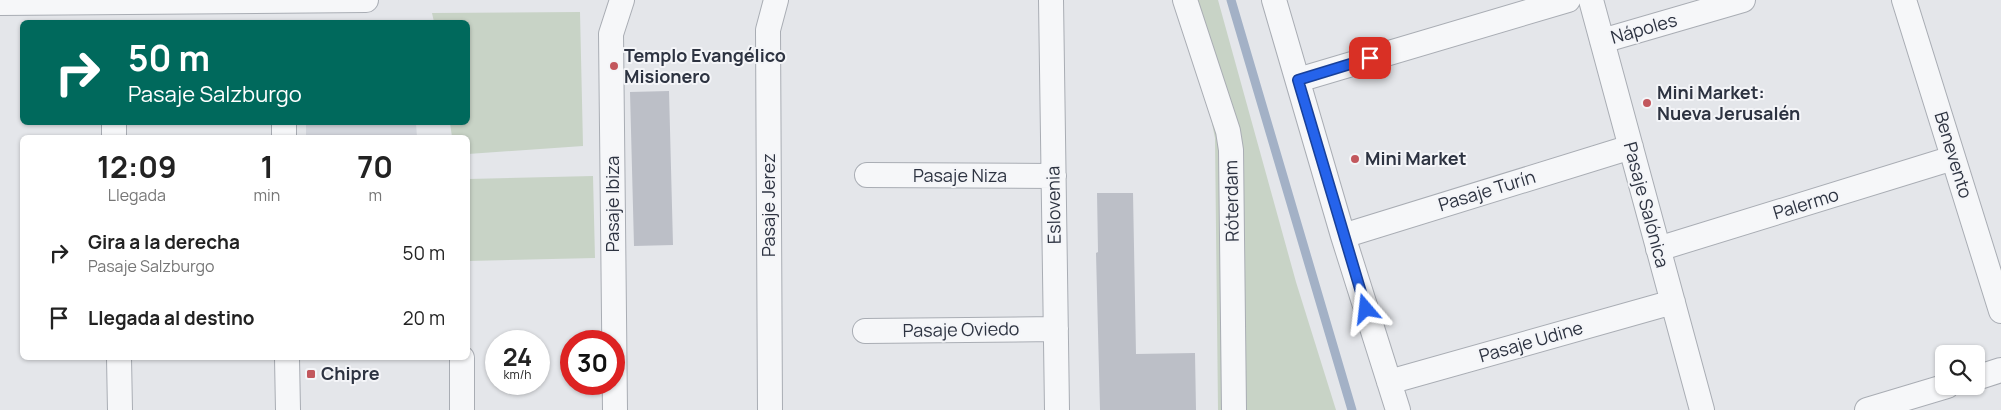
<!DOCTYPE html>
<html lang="es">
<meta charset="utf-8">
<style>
body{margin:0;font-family:Manrope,sans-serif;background:#f2f2f2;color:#222;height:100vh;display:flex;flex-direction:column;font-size:19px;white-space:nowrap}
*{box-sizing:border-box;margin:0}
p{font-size:16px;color:#767676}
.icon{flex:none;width:28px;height:28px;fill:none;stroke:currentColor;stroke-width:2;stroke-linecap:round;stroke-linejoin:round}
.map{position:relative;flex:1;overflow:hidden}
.side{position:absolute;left:20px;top:135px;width:450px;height:225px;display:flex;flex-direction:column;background:#fff;border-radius:8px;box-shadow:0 1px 4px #0004}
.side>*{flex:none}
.hud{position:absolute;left:20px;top:20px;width:450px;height:105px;border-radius:8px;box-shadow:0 1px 4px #0004;background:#00695c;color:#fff;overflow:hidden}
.buttons{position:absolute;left:1935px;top:345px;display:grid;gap:10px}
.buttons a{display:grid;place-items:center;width:50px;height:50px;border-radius:8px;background:#fff;box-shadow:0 1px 4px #0004;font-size:25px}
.speed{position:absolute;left:485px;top:330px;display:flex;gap:10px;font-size:25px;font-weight:700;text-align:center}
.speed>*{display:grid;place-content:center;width:65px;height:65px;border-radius:50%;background:#fff;box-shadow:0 1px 4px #0004;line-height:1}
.speed small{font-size:12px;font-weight:400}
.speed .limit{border:8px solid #d22;background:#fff;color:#111}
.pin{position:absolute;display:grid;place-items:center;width:42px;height:42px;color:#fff;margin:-21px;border-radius:10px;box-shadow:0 2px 8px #0006}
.me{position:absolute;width:55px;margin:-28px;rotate:343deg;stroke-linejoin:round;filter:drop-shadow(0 0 4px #0008)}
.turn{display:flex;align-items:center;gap:18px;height:105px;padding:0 25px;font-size:22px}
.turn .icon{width:65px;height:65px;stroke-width:2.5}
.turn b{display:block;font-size:35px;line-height:42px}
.eta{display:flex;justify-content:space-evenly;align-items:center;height:85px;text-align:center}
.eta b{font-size:30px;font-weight:700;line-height:35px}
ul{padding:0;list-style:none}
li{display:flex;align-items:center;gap:15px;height:65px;padding:0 25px}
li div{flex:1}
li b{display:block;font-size:19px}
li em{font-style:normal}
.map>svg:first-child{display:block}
.built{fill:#d2d5dc}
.green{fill:#c8d3c6}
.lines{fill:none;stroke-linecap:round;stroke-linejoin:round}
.stream{stroke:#a3b1c6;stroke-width:9}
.building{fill:#bcbfc7}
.minor-casing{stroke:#a9adb4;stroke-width:26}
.minor{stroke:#f6f7f9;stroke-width:24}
.route-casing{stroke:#184099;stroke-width:12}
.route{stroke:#2563eb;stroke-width:9}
.poi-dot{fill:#c2575d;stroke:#f4f5f8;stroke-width:2}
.labels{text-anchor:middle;stroke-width:4;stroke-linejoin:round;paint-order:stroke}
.street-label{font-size:18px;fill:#2d3341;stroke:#f4f5f8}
.poi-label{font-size:18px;font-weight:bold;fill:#2d3341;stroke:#f4f5f8;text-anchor:start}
</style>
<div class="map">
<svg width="2001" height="410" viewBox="0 0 2001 410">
<rect width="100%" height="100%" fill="#e4e6ea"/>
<path class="built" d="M306,123H416L417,137H306Z"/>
<path class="green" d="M1187,0H1218L1296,282L1336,410H1218L1215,138Z
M580,12L583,146L468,154V138L452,137L450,123L468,122V22H434L432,13Z
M593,176L595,258L468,261V179Z"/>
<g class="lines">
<path class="stream" d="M1231,0L1352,410"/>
</g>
<path class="building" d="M669,91L673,245L634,246L630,92Z
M1097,193H1133L1136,354L1195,353L1196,410H1100L1096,253L1098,252Z"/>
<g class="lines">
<g class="minor-casing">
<path id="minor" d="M1051,0L1057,410
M1185,0L1228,131L1231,150L1234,410
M1274,0L1343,236L1398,410
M1591,0L1702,410
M1904,0L2001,311
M0,3L366,0
M1602,41L1743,0
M1298,80L1568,0
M114,122V138
M284,122V138
M867,175L1054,176
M1343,236L1631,147
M1658,249L1953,158
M865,331L1056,329
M119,358L120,410
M287,358L288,410
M462,358V410
M1976,378L2001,370
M1389,382L1673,302
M615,410L611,34L622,0
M770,410L768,30L776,0
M1867,410L1947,386"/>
</g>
<use href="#minor" class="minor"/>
</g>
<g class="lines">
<g class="route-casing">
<path id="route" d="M1366,309L1298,80L1370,58"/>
</g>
<use href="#route" class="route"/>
</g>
<g class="poi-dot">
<circle cx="614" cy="66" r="5"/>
<circle cx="1647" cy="103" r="5"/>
<circle cx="1355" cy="159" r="5"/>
<rect x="306" y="369" width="10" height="10" rx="2.5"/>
</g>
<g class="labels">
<g class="street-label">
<text transform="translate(1644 29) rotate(-16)" y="6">Nápoles</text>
<text transform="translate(1953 155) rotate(73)" y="6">Benevento</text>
<text x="960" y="182">Pasaje Niza</text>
<text transform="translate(1487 191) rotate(-17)" y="6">Pasaje Turín</text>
<text transform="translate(1232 201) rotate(-91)" y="6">Róterdam</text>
<text transform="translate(613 204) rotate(-90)" y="6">Pasaje Ibiza</text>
<text transform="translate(1806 204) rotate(-17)" y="6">Palermo</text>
<text transform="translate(769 205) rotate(-90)" y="6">Pasaje Jerez</text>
<text transform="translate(1054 205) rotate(-91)" y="6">Eslovenia</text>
<text transform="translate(1646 205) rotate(75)" y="6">Pasaje Salónica</text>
<text transform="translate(961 330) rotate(-1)" y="6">Pasaje Oviedo</text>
<text transform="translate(1531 342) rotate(-16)" y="6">Pasaje Udine</text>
</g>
<g class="poi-label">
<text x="624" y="62">Templo Evangélico<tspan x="624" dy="21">Misionero</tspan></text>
<text x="1657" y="99">Mini Market:<tspan x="1657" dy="21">Nueva Jerusalén</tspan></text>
<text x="1365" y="165">Mini Market</text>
<text x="321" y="380">Chipre</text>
</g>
</g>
</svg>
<div class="buttons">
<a><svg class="icon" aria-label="search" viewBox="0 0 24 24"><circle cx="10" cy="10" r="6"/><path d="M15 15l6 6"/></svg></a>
</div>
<div class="speed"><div>24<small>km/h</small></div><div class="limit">30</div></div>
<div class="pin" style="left:1370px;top:58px;background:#d93025"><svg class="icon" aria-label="arrive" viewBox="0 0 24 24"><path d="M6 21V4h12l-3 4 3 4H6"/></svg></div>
<svg class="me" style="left:1366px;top:309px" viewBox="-20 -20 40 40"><path d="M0-17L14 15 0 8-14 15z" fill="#2563eb" stroke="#fff" stroke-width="4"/></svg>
<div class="hud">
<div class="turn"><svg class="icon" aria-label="right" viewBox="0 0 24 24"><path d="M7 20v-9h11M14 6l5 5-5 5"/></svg><div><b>50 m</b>Pasaje Salzburgo</div></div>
</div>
<section class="side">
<div class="eta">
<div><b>12:09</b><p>Llegada</p></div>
<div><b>1</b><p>min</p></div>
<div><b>70</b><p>m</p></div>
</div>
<ul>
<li><svg class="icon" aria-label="right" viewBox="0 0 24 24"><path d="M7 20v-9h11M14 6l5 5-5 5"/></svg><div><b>Gira a la derecha</b><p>Pasaje Salzburgo</p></div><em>50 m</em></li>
<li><svg class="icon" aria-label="arrive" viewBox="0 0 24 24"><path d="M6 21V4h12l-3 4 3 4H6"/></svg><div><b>Llegada al destino</b></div><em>20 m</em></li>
</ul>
</section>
</div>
